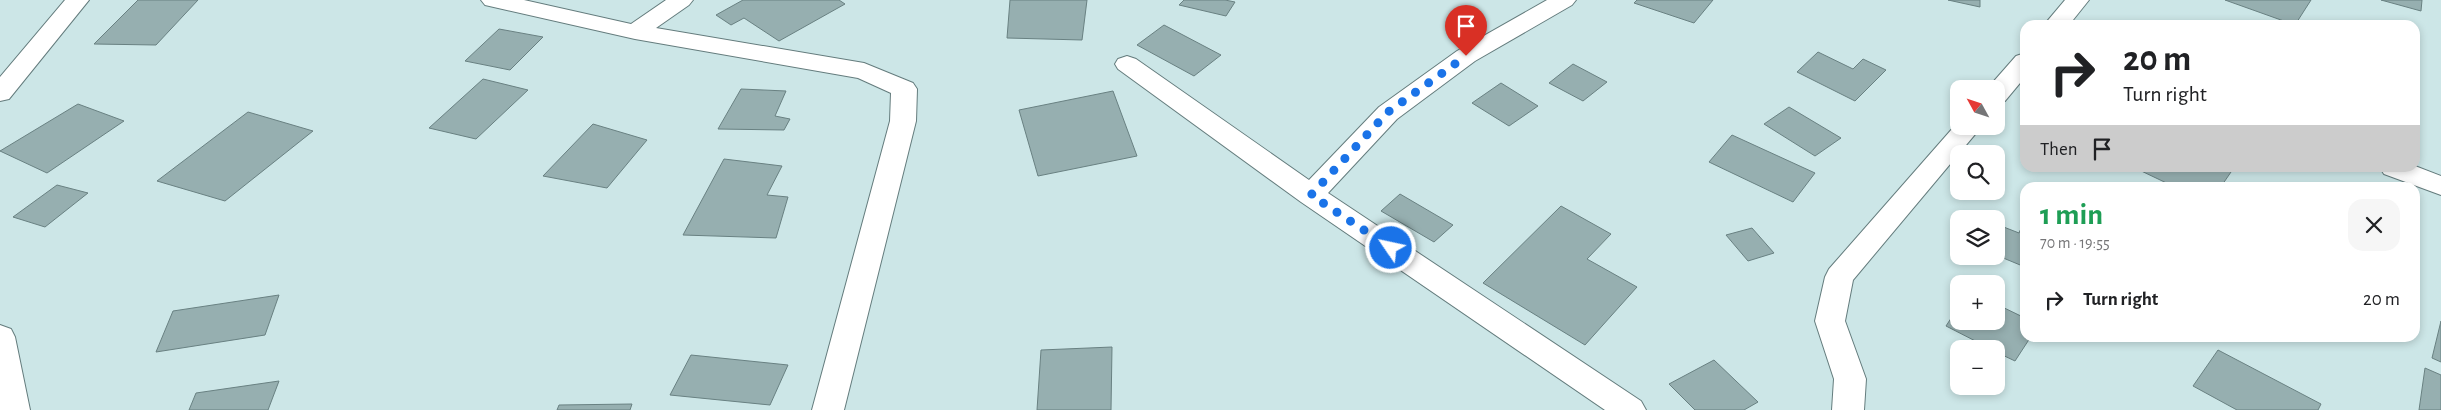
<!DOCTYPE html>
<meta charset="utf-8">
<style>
body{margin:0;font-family:"Alegreya Sans",sans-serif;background:#f6f6f6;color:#202124;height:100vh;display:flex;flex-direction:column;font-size:19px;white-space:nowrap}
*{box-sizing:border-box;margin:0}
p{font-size:16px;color:#757577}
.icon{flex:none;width:28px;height:28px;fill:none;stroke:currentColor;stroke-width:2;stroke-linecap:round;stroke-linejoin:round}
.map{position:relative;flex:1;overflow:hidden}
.side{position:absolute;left:2020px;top:182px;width:400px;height:160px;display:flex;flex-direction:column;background:#fff;border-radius:15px;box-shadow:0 2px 8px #0003}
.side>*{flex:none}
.hud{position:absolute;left:2020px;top:20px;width:400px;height:152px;border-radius:15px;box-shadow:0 2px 8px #0003;background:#fff;color:#202124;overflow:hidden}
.needle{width:32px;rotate:310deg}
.fabs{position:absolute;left:1950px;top:80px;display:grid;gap:10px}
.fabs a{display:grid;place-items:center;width:55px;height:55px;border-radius:10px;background:#fff;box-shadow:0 2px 8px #0003;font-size:25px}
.pin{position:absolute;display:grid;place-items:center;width:42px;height:42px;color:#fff;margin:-51px -21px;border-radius:50% 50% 50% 0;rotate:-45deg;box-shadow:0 0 5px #0007}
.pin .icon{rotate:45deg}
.me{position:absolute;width:55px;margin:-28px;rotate:304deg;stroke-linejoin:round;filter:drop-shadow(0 0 4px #0008)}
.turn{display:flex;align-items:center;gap:18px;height:105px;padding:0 20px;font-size:22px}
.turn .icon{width:65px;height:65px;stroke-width:2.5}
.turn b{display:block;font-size:35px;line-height:42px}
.then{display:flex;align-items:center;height:48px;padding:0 20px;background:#0003;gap:10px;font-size:19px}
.round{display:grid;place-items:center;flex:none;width:52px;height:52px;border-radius:15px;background:#f6f6f6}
.head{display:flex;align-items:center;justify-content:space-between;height:85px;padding:0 20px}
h1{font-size:30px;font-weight:600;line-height:38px;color:#1e9e55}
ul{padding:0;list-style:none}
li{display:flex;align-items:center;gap:15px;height:65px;padding:0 20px}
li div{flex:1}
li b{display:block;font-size:19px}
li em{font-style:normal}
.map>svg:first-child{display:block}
.building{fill:#96afb0;stroke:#698182}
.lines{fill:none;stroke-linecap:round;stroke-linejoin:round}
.minor-casing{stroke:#647c7d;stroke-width:2}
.minor{fill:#fff;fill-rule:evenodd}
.route{stroke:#1a73e8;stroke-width:9;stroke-dasharray:0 16.2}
</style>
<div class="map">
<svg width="2441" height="410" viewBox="0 0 2441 410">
<rect width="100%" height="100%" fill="#cce6e7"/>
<path class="building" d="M138,0H198L156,45L94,44Z
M743,0H839L845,4L779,41L744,18L731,25L716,15Z
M1010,0H1087L1082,40L1007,38Z
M1184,0H1225L1235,2L1226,16L1179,5Z
M1637,0H1713L1694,23L1634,3Z
M1948,0H1980V7Z
M2225,0H2311L2295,25Z
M2381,0H2422L2421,11Z
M1164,25L1221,55L1194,76L1137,45Z
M499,29L543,37L510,70L465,61Z
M1818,52L1853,69L1863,59L1886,70L1855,101L1797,72Z
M1573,64L1607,82L1583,101L1549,83Z
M483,79L528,90L476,139L429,128Z
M1501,83L1538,106L1509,126L1472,103Z
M741,89L786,91L775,116L790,119L784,130L718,129Z
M1113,91L1137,156L1038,176L1019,110Z
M78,104L124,121L47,173L0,151Z
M1789,107L1841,138L1815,156L1764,124Z
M248,112L313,131L225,201L157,181Z
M593,124L647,140L607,188L543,176Z
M1732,135L1815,173L1793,202L1709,162Z
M724,159L782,166L767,195L788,197L776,238L683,235Z
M2135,168H2222L2231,172L2220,188H2177Z
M57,185L88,193L45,227L13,217Z
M1400,194L1453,225L1434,242L1381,211Z
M1561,206L1611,234L1587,259L1637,287L1585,345L1483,283Z
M2025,219V267L1996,255V224L2019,233Z
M1752,228L1774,253L1748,261L1726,235Z
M279,295L265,335L156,352L173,311Z
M1996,304L2025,318V338H2030L2015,361L1996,352V349H1991L1946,326L1959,306V321H1996Z
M2441,321V362L2432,358Z
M1112,347L1111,410H1037L1041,350Z
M2218,350L2321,404L2318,410H2237L2193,386Z
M691,355L788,365L770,405L670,395Z
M1714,360L1758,402L1744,410H1695L1669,384Z
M2425,368L2441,375V410H2419Z
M279,381L268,410H189L196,393Z
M632,404L630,410H557L559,405Z"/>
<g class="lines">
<g class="minor-casing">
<path id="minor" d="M65,0H89L9,99L0,101V77Z
M481,0H524L631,24L666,0H693L689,5L656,28L864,63L913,83L917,89L916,121L844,410H812L890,121L891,93L858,78L635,39L485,5Z
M1547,0H1576L1572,5L1475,61L1397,119L1328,193L1641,401L1646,410H1605L1301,202L1118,69L1115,64L1118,59L1127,56L1136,59L1309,180L1379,107L1457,51Z
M2065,0H2089L2069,25H2044Z
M2025,53V77L2005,101L1996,103V89H1987L2016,56Z
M1959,121V126H1982L1853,280L1845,321L1866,379L1864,410H1832L1834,379L1815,321L1825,277L1829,269Z
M2415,166L2441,176V195L2384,174L2380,168Z
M0,325L11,329L15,337L30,410H0Z"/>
</g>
<use href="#minor" class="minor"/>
</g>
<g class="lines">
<path class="route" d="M1391,248L1311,195L1388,112L1466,56"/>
</g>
</svg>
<div class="fabs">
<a><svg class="needle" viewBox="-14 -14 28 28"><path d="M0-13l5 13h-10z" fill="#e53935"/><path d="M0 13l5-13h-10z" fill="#757577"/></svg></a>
<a><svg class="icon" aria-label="search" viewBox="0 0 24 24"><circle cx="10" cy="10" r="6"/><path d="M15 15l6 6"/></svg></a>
<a><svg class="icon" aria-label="layers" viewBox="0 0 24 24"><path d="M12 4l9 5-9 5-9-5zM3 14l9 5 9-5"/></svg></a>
<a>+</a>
<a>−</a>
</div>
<div class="pin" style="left:1466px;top:56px;background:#d93025"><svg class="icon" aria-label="arrive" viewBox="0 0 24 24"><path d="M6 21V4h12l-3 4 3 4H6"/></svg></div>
<svg class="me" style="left:1391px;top:248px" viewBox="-20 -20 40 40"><circle r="17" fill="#1a73e8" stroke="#fff" stroke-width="3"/><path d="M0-11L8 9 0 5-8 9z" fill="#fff"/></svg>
<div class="hud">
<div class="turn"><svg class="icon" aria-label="right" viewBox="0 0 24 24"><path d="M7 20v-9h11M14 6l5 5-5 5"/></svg><div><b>20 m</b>Turn right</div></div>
<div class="then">Then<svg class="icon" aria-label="arrive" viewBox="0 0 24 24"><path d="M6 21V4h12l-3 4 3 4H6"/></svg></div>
</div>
<section class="side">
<div class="head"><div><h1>1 min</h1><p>70 m · 19:55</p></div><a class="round"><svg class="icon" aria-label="close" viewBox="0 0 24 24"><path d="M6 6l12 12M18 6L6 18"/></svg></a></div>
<ul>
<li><svg class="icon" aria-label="right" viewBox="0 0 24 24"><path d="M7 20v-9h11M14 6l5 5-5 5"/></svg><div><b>Turn right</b></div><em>20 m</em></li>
</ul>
</section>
</div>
